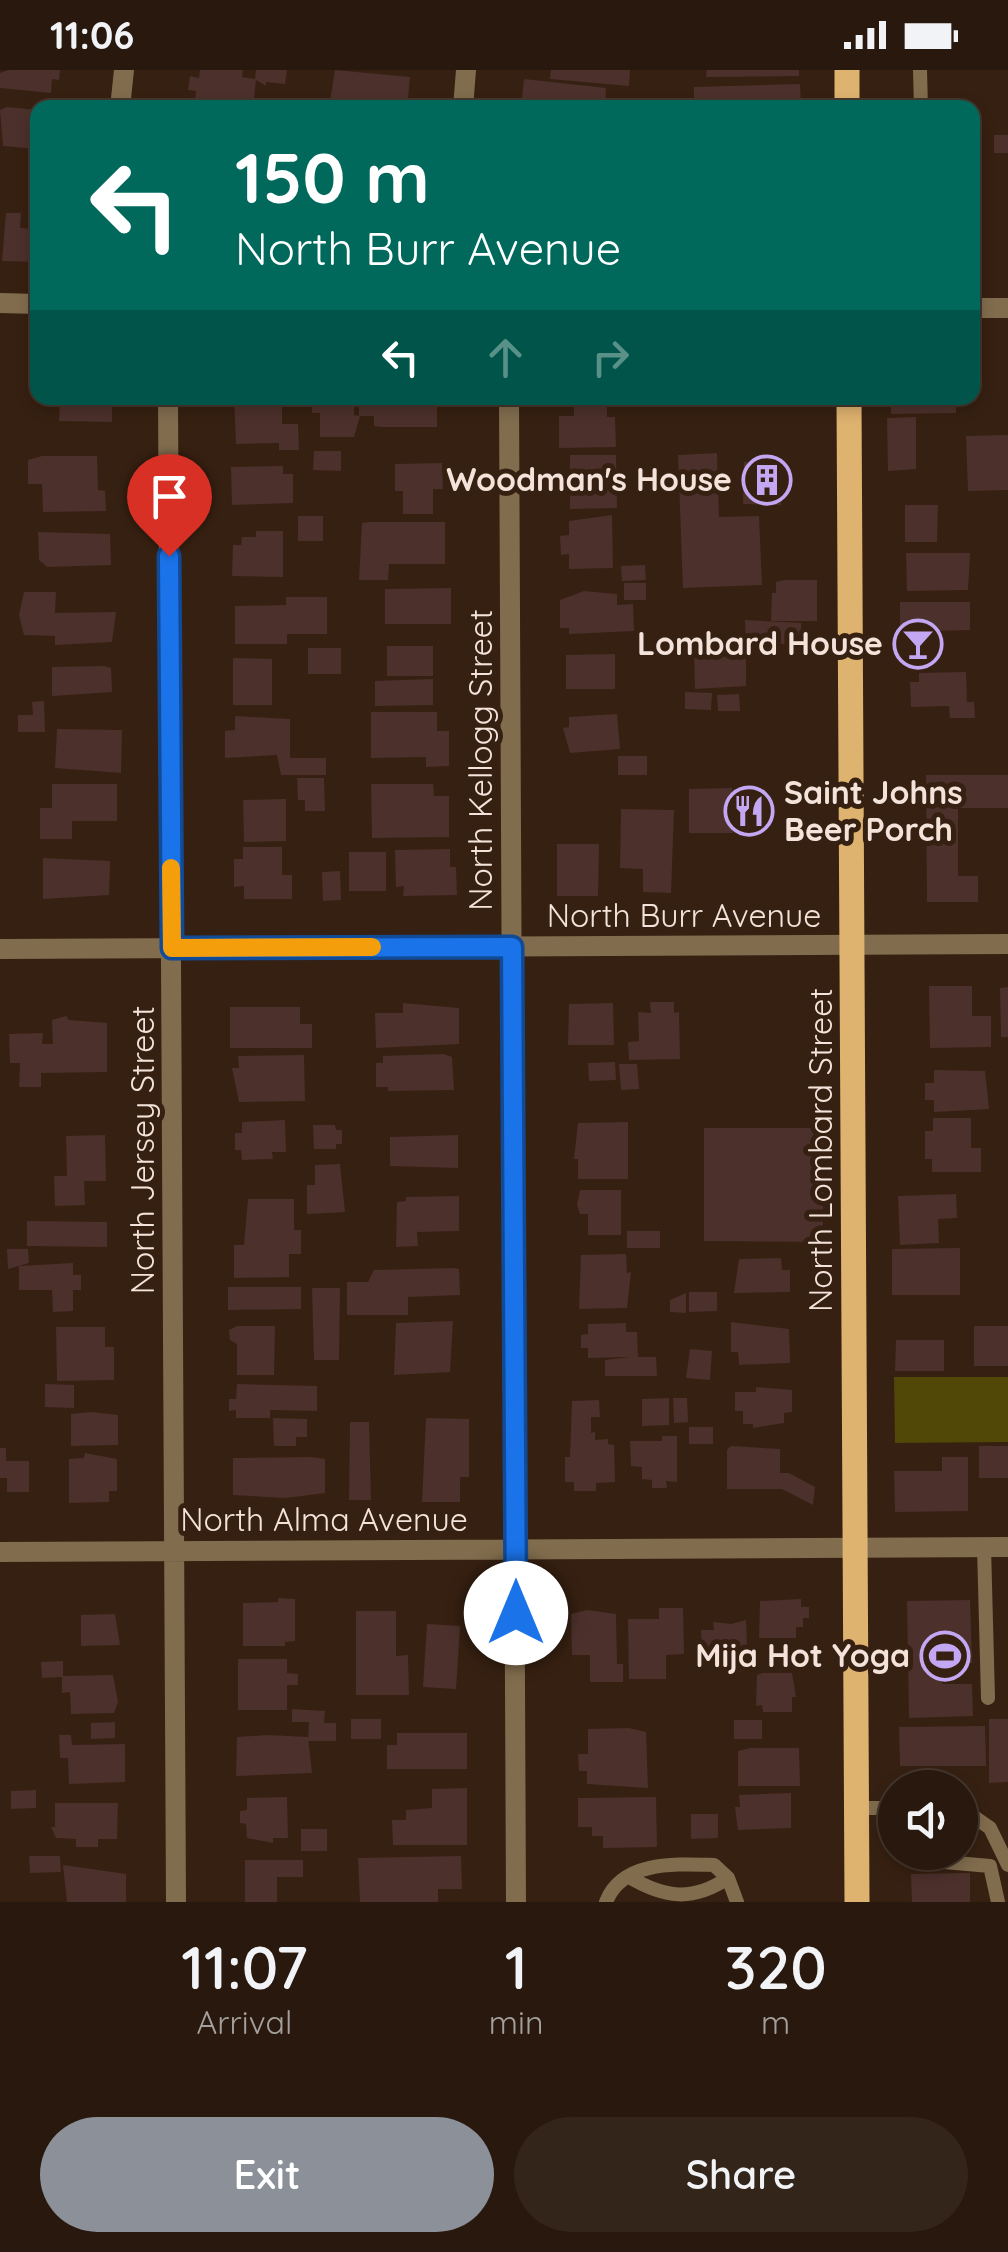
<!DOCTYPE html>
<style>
body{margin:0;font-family:Quicksand,sans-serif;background:#34251b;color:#f1f3f6;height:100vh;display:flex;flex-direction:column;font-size:38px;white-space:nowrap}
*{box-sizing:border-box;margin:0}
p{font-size:32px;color:#a5a09d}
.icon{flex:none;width:55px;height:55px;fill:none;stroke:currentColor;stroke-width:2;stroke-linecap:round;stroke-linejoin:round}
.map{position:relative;height:1832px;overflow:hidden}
.details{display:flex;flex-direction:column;background:#28180d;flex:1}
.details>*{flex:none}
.hud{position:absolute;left:30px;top:30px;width:950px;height:305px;border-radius:20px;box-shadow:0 5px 15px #0003,0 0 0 2px #44372e;background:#00695c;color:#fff;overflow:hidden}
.fabs{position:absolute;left:878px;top:1700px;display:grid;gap:20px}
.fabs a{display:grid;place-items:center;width:100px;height:100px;border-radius:50%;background:#28180d;box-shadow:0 5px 15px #0003,0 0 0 2px #44372e;font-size:50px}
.pin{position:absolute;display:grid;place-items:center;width:85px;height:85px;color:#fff;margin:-102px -42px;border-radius:50% 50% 50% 0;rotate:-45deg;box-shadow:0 0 10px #0007}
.pin .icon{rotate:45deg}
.me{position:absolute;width:110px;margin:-55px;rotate:0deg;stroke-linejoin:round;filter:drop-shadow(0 0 8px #0008)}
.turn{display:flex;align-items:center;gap:35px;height:210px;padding:0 40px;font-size:45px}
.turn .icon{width:130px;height:130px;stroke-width:2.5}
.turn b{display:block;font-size:70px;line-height:85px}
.lanes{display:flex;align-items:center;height:95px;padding:0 40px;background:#0003;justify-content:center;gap:50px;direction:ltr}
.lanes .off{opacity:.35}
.eta{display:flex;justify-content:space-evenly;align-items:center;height:170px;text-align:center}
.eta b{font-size:60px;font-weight:600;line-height:70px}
.primary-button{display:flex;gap:20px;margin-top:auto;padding:20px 40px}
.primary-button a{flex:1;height:115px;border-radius:60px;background:#8c9099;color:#fff;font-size:40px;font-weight:600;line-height:115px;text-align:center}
.primary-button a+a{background:#34251b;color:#f1f3f6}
.status{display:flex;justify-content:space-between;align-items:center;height:70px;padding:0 50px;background:#28180d;direction:ltr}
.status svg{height:28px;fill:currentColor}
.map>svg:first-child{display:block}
.green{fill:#514707}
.building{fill:#4c302b}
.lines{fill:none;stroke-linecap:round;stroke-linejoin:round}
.service{stroke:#816c4d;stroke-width:14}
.minor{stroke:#816c4d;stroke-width:20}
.primary{stroke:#deb26f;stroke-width:25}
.route-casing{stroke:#114b97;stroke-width:25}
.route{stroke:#1a73e8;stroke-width:18}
.slow{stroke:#f59e0b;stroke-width:18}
.labels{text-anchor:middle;stroke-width:10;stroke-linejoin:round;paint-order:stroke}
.poi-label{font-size:32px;font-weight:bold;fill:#f3e3da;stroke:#362011;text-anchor:end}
.street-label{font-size:32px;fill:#f3e3da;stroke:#362011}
</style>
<div class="status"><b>11:06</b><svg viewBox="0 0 49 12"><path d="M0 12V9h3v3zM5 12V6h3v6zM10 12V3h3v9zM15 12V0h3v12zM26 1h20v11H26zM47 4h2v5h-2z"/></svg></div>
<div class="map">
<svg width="1008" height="1832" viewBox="0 0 1008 1832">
<rect width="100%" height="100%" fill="#362011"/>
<path class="green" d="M894,1307H1008V1372L895,1373Z"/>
<path class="building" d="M9,0H60L59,10L52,9L51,23L0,18V3Z
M200,0H243L242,7L255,9L256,0H287L285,14L266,12V16L256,10L253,37L195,33L196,21L188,20L190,6L199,8Z
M335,0L410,7L407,38H329Z
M551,0H630L629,16L550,9Z
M707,0H799V6L706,7Z
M524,9L606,18L605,38H521Z
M800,14L801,38H694V17Z
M7,37L38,40V79L3,76L0,40Z
M994,65H1008V83H994Z
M6,143H21L20,158L38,159V192L2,191Z
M60,328H112V352L59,351Z
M234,328H282V354H298L299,380H279V373L236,374Z
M312,328H354V345L359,346V328H437V357H382L374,356V346H360L354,367H320V343H312Z
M574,328H607V347H615L616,377L559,378V346H574Z
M891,328H956V343L891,344Z
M916,347V399L888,401L887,348Z
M1008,365V420L968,421L966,366Z
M314,381H341V401L313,400Z
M717,383L719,447L759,446L762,515L683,518L678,385Z
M570,385H616L617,438L570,439Z
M42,386H97L98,420L105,421L106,441L43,442L42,414H28V390Z
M744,392L781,393V402H791V419H781V435L743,434Z
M442,393L443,419H433V444H403V421H395V394Z
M283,396V404H293V433L232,435L231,397Z
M905,435H938L937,472H905Z
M612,445L613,498L569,499V484L561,485L560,466L569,465V451Z
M298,446H323V471H298Z
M370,452H445V494H389L388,510H359L362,453Z
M256,461H283V507L232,506L233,475H241L242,467H256Z
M38,462L110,464L111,495L47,497L39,490Z
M906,483H970L968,520L907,521Z
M645,495L646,510L622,511L621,496Z
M785,510H817V551H771L772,523H776V512Z
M624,513H646V530H624Z
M451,518V554H385V519Z
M584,521L617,524V535L633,534L634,561L569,564V558H560V530Z
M24,522H56L55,543L116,542L112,572L55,575V566L24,565L19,545Z
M286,527H327V564H287V574H235V536L286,535Z
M900,532H970V560L900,562Z
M745,550L801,553V574H746Z
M898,565H939V582H898Z
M387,576H433V606H387Z
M308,578H341V604H308Z
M714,578V583L746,585V616L695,619L694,579Z
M615,584V619H566V585Z
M233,588L272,589V635H233Z
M105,596L111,598L112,622L52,626V597Z
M966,602L967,632H974L975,648H950L949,636L911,637L910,612H919V603Z
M433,609V635L375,636V611Z
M685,622L712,623L711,640L685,639Z
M739,624L740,641H718L717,625Z
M44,631L45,662H18V645H33L32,632Z
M371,642H437V661H449V696L426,697V687L371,688Z
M617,644L620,679L570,683L563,658L569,657V647Z
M235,646L290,649V688H326V705H281L277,685L225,688V661L235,660Z
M57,659L122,660L121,703L55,698Z
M618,686H647V705H618Z
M926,705H1008V738H958V806H978V832H927Z
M297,708H324L325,741H305V730H298Z
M52,714H117V751H72V769H40V738H52Z
M371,714H433L434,726H449V767L372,768Z
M732,718L733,763H689V719Z
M286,729V771L244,772L243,730Z
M621,739L674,740L671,823L643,822V799L620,798Z
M557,774H599L598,826H557Z
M243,777H282V805H292V829H244V816L234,817V789H243Z
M450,779V797H456L457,825L403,826L404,816L396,817L395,780Z
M349,782H386V821H349Z
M43,788L110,791L109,825L43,829Z
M340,801L341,830L323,831L322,802Z
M929,916H972V946H991V977L930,978Z
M1008,917V967H1001L1000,918Z
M650,932H674V943L679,942L680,989L629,990L628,972L639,971L638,942L651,943Z
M403,933L459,938V974L376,978L375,943H403Z
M613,933L614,975H568L569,934Z
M230,937H300V954H312V978H230Z
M66,946L69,950L107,953V1002L41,1003V1017H19L20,993H10L9,964L43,963L42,974H53L52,950Z
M443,984L452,987L454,1020L388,1021V1017H376V993H383V986Z
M304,985L305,1031L239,1032L232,998H239L238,986Z
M615,992L616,1010L589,1011L588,993Z
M619,994H637L639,1019L621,1020Z
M934,1000L985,1001L989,1039L934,1042V1030H925V1013H934Z
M933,1048H971V1078H981V1102H932V1089H925V1061H933Z
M285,1050L286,1082H272L273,1089L242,1090L241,1080H235V1063H242V1052Z
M628,1052V1109H578V1089H574L578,1053Z
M313,1055H335L336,1060H342V1074H336V1079H314Z
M704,1058H823V1172L704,1171Z
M105,1065L106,1111H84L85,1135L55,1136L54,1106H67L66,1066Z
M458,1065V1098L390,1096V1067Z
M340,1094L345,1142L307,1144V1115H315V1095Z
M580,1120H621V1165H588V1144H580L577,1135Z
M956,1124L957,1148L938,1149L939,1173L900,1175L898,1126Z
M459,1126V1161L417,1162L418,1176L396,1177L397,1132L406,1131V1127Z
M248,1129H294V1160H301V1184H289V1207L234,1208V1175H244Z
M27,1151L107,1152V1177L27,1176Z
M627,1161H660V1178H627Z
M960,1178V1225H892V1179Z
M7,1179H28L29,1193L8,1199Z
M626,1184L627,1203L631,1202L627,1238L579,1239L581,1185Z
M781,1188L782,1200H790V1222L734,1223L739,1189Z
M73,1193V1205H81V1220H73V1241L53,1242L52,1220H19V1196Z
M453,1198L459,1199L460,1225L408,1227V1245H347V1212H368L374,1200Z
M228,1217H301V1239L228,1240Z
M312,1218H340L339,1290H314Z
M689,1222H717V1241L689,1242Z
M686,1223V1243L670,1242V1230Z
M453,1251L450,1302L394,1305L396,1253Z
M731,1252L789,1259L790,1293L739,1295L738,1282H731Z
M626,1253V1262H637L638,1287H656L657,1306H605V1290L630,1287L588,1288V1278H581V1265L588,1264V1254Z
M237,1256H275L274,1305H237V1274L230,1270L229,1260Z
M974,1256H1008V1296H974Z
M56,1257H105V1277H114V1310L57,1311Z
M896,1270H944V1301H895Z
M690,1279L712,1281L710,1310L686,1308Z
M45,1314L74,1315V1338L45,1337Z
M237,1314L317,1316V1341L270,1340V1348H236V1340L229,1341V1329H236Z
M756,1317L792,1320V1342L784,1343V1353L753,1358V1354H743V1341H735V1322H756Z
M669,1328V1355L642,1356V1329Z
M673,1328H687L688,1352L674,1353Z
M599,1330L600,1347H591V1363L595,1362V1370L608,1369V1374L614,1375L615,1412L596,1413V1421H574V1412H565V1387H570L572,1331Z
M91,1342L118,1345V1375L71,1376V1344Z
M273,1348L307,1349V1367H296V1376H274Z
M426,1348L469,1349V1407H460V1432H422Z
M350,1352H369L371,1430H349Z
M689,1357H713V1374H689Z
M662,1366H677V1412L666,1411L667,1418H652V1410L642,1409V1397L631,1396L630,1371H662Z
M731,1376L780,1379V1403H789L815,1417L813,1435L782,1419H727V1380Z
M979,1376H1008V1408H979Z
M0,1378H6V1391H29V1422H7V1408H0Z
M85,1383L117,1389V1421H109V1432L69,1433V1389L84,1388Z
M311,1387L325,1389V1423L286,1428L233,1425V1388Z
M942,1387H968V1441L895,1442L894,1401H942Z
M278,1528L295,1529V1571L285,1572V1576H243V1533L278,1532Z
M801,1529V1537H809V1548H803V1557H796V1568H759L760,1531Z
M970,1530L972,1593H941L942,1614H972L973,1646L909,1648L907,1531Z
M659,1538H683L684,1584L666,1585V1609H629L628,1549H659Z
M587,1540L616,1544L617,1594H623V1612H590V1585H572L571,1544Z
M356,1541H396V1586L408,1585L409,1625H356Z
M115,1544L120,1575L81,1576V1545Z
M746,1550L748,1601L724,1602L723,1585L730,1584L731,1578L702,1579L701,1560H714L713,1552L731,1554Z
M427,1554L460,1556L456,1619L423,1617Z
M238,1589H287V1603L298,1604V1615H287V1640H238Z
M63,1591V1606L113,1605L118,1632L114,1643L71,1644L70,1622L62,1623V1607L42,1608L41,1592Z
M763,1603H792L796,1627H792V1642H763L762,1635L756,1636L757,1605Z
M292,1639L325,1641L324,1653H336V1671H308L309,1652H292Z
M351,1649H381V1669H351Z
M989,1649H1008V1712L989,1713Z
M734,1650H762V1669H734Z
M115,1652V1668L91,1669V1653Z
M985,1656L986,1696H900L899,1657Z
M629,1658L646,1662L648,1718L587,1714V1701H579L578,1684H588V1659Z
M397,1663H467V1699H387V1675H397Z
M59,1665H71L72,1675L125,1674V1712L69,1714L68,1688H60Z
M268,1665L308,1667L312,1703L236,1706L237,1667Z
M750,1678H799L800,1716H738V1681Z
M467,1718V1775H393L392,1750H406V1740L432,1738V1719Z
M36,1720V1738L11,1739V1721Z
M791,1723V1758L738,1760L735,1737H740L739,1725Z
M287,1727L288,1768H273V1773L247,1768L246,1754L240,1753V1741L247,1740V1728Z
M656,1727L657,1777L603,1778V1766H592V1757H578V1728Z
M55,1733H118L117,1769H98V1777H76V1769L56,1768L51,1757H55Z
M691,1744H718V1768L691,1769Z
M301,1759H327V1781H301Z
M29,1786H60L61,1802L30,1803Z
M461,1786L462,1819H438V1832H360L358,1788Z
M245,1790H303V1807H277V1832H245Z
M63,1795L126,1804V1832H67Z
M970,1803V1832H912L911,1804Z"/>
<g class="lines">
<path class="service" d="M920,0L921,38
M984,1477L988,1628
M960,1737L990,1758L1008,1795
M857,1738H895
M916,1782L933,1791L990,1796L998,1832
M629,1807C665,1828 692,1832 728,1808
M606,1832C622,1790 677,1794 714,1795L728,1808L737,1832"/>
<path class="minor" d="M120,38L124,0
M463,38L466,0
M0,233L38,234
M972,238H1008
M168,328L176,1832
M509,328L516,1832
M0,879L1008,874
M0,1482L1008,1477"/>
<path class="primary" d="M847,0V38
M849,328L857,1832"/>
</g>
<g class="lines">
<g class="route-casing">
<path id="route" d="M169,486L172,878L512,877L516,1543"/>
</g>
<use href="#route" class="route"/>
<path class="slow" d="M171,798L172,878L372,877"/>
</g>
<defs>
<g id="building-ring" transform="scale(2.5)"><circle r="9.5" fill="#362011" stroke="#c3a7f2" stroke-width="1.5"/><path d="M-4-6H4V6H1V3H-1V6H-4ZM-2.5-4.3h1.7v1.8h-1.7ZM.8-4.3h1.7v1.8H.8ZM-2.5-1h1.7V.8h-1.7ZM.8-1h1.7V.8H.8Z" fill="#c3a7f2"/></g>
<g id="bar-ring" transform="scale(2.5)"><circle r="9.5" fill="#362011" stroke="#c3a7f2" stroke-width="1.5"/><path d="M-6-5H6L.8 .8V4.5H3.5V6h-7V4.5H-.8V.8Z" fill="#c3a7f2"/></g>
<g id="restaurant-ring" transform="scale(2.5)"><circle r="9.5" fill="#362011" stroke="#c3a7f2" stroke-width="1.5"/><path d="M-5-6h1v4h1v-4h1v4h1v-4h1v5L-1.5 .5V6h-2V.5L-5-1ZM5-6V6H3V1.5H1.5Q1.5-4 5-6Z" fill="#c3a7f2"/></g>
<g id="stadium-ring" transform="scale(2.5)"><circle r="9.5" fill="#362011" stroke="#c3a7f2" stroke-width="1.5"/><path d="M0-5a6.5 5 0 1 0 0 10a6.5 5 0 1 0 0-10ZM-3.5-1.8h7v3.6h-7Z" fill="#c3a7f2"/></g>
</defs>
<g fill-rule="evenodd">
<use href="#building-ring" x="767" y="410"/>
<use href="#bar-ring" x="918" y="574"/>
<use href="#restaurant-ring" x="749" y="741"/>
<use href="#stadium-ring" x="945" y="1586"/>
</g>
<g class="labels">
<g class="poi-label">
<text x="732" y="421">Woodman's House</text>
<text x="883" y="585">Lombard House</text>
<text x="784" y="734" text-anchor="start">Saint Johns<tspan x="784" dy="37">Beer Porch</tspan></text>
<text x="910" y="1597">Mija Hot Yoga</text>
</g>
<g class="street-label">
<text transform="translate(481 690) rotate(-90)" y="11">North Kellogg Street</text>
<text x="684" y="857">North Burr Avenue</text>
<text transform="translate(143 1080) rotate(-90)" y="11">North Jersey Street</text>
<text transform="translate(821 1080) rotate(-90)" y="11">North Lombard Street</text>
<text x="324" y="1461">North Alma Avenue</text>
</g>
</g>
</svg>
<div class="fabs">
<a><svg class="icon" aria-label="sound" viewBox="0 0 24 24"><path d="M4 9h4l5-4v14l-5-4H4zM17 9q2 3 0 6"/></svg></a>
</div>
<div class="pin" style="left:169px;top:486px;background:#d93025"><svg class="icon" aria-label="arrive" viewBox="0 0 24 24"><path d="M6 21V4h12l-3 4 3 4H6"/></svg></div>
<svg class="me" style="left:516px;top:1543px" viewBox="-20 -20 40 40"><circle r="19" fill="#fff"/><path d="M0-13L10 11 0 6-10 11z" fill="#1a73e8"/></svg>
<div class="hud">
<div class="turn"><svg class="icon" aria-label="left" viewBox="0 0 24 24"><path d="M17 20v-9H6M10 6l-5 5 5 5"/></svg><div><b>150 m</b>North Burr Avenue</div></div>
<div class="lanes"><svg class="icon" aria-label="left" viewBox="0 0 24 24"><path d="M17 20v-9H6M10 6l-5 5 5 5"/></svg><svg class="icon off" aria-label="ahead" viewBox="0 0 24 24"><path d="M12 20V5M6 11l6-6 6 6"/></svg><svg class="icon off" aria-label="right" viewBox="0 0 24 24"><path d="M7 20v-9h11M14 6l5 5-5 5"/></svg></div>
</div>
</div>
<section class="details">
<div class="eta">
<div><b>11:07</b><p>Arrival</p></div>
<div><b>1</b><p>min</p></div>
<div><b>320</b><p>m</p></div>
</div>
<div class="primary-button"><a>Exit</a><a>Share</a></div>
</section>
